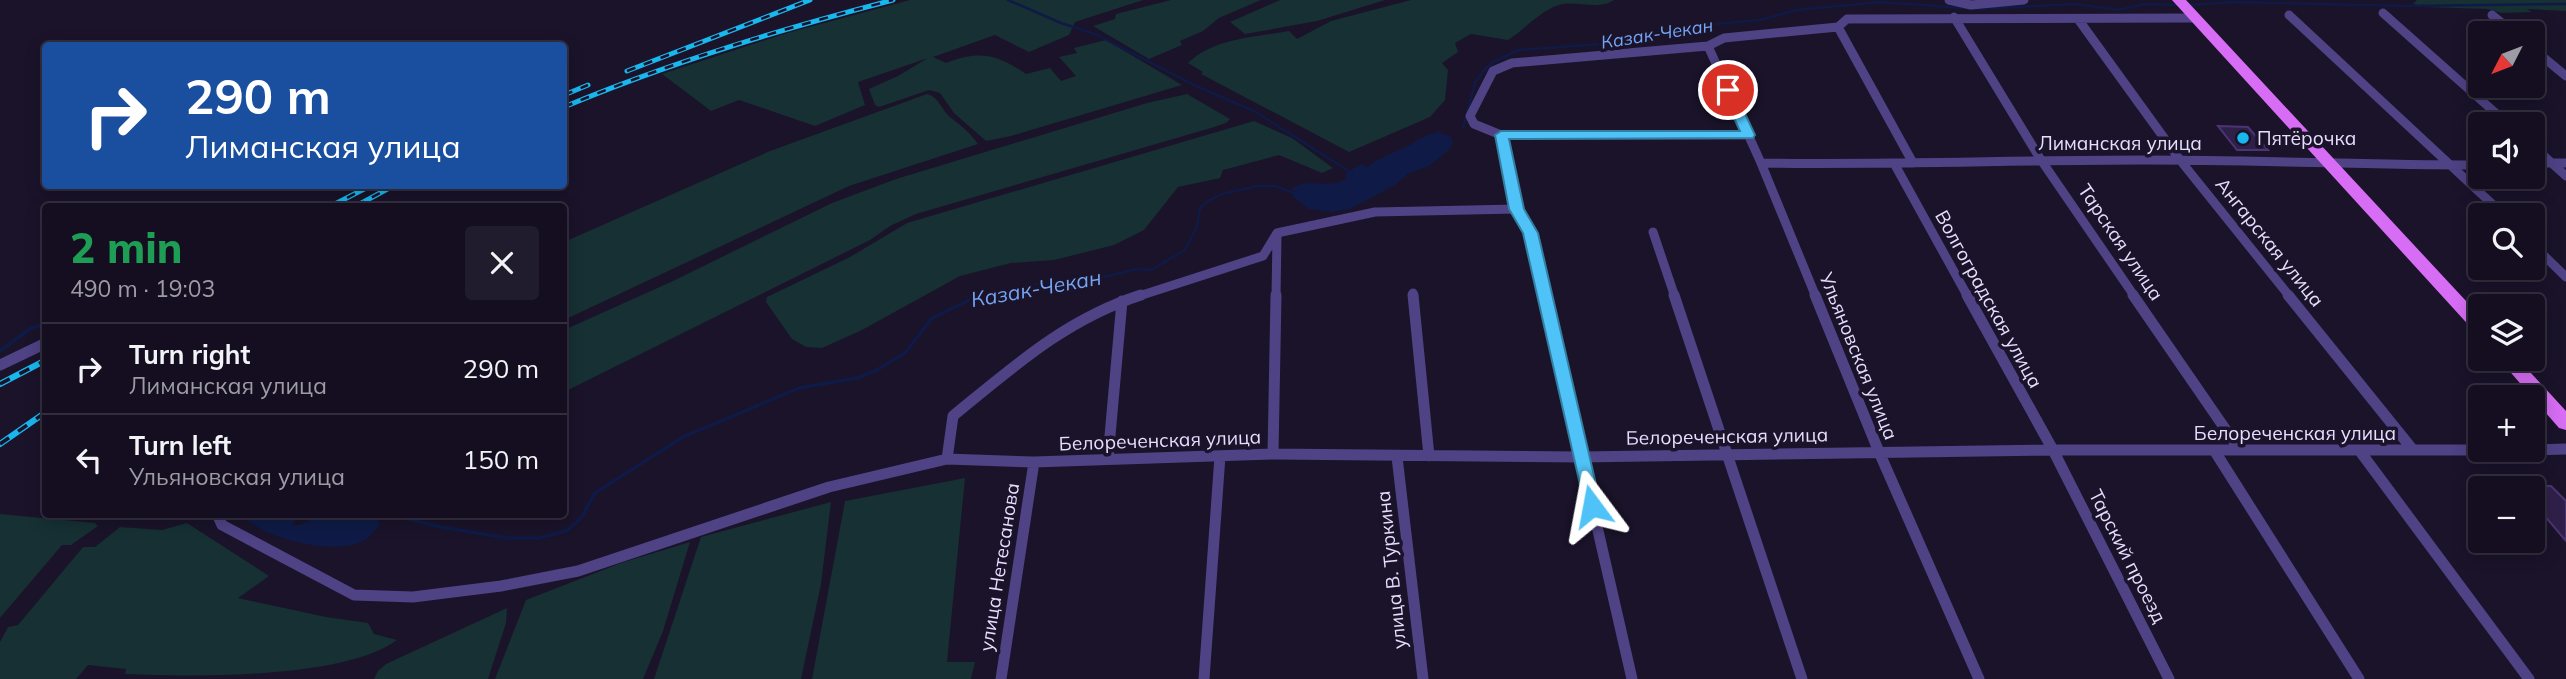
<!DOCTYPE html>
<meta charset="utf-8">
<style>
body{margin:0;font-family:Mulish,sans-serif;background:#211c2d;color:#f1f3f6;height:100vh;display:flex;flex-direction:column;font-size:26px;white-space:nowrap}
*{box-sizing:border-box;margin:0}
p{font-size:23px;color:#9d9ca5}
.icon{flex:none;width:38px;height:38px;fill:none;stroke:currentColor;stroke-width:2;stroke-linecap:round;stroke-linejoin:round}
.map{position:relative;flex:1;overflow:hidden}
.drawer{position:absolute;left:42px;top:203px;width:525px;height:315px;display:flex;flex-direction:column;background:#140e20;border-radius:7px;box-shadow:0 4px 18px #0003,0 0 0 2px #332e3e}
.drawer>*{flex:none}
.banner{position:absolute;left:42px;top:42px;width:525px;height:147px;border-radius:7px;box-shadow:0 4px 18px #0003,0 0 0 2px #332e3e;background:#1a4fa0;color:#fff;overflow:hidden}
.needle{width:46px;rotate:228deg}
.tools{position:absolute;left:2468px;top:21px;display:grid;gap:14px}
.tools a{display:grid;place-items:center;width:77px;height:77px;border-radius:7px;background:#140e20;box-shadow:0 4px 18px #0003,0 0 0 2px #332e3e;font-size:35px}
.pin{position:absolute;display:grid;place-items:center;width:60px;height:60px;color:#fff;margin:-30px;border:4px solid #fff;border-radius:50%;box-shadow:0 2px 7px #0007}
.me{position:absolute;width:77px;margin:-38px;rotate:347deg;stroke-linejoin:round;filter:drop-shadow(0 0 5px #0008)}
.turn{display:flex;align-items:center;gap:24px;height:147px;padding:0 28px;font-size:32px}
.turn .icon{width:91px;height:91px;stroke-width:2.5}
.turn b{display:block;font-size:49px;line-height:60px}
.round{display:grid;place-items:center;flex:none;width:74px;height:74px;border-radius:7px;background:#211c2d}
.head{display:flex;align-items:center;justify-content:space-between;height:119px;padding:0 28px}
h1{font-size:42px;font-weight:800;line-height:52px;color:#1e9e55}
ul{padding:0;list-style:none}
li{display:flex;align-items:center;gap:21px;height:91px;padding:0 28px;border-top:2px solid #332e3e}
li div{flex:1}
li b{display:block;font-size:26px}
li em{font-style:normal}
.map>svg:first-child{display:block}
.green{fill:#163033}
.water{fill:#0f1b46}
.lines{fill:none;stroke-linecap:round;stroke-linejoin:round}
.stream-far1{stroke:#0f1b46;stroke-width:2.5}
.stream{stroke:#0f1b46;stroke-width:3.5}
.building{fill:#2f2049;stroke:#4b3473;stroke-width:2}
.street-far1{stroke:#4f4285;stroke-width:9}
.street{stroke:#4f4285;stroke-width:11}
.primary{fill:#d76df4;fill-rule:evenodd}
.rail-far1-casing{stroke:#18b7ee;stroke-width:5}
.rail-casing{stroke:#18b7ee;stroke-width:6}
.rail-far1{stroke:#1a132a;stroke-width:2.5;stroke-dasharray:9;stroke-linecap:butt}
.rail{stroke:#1a132a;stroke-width:3.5;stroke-dasharray:11;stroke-linecap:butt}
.route{fill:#4fc3f7;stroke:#337fa1;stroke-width:2}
.poi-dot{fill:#18b7ee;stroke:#1a132a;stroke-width:2.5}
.labels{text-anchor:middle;stroke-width:7;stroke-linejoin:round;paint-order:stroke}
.far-water-label{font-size:18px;font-style:italic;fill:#74a5f5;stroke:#1a132a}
.poi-label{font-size:19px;fill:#e6defd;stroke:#1a132a;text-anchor:start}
.street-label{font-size:19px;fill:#e6defd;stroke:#1a132a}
.water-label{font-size:21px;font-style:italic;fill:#74a5f5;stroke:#1a132a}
</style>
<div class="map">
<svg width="2566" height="679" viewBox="0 0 2566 679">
<rect width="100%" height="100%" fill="#1a132a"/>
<path class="green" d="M910,0H1143L1075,22L1069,35L1029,52L995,35L933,57L946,63C979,50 997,54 1026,74L1050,68L1061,81L1076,76L1059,57L1077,53L1074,48L1106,40L1182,85L1011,136L986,141L954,113L940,93L929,90L879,107L875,105L869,89L898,76L928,58L858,82L865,105L815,126L739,100L711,111L662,74L787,33Z
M1171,0H1261L1219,18L1203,31L1180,41L1182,45L1149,59L1093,26L1115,19L1116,14Z
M1280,0H1385L1317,21L1245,34L1230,22Z
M1411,0H1614C1598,11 1577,0 1559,5C1541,10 1524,30 1508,40L1471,34L1455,43L1458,52L1442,63L1448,70L1445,100L1430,117L1349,152L1201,74L1203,72L1188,63C1213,38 1255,37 1289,31L1297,39L1331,21Z
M2417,0H2566V11L2527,9L2532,12L2502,13L2487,9L2423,7L2413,4Z
M927,94C939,97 941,109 950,117C961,126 970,132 978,144L849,186L564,320V242L770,151Z
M1187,94L1230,119L1226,123L1211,128L916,214L890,226L870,240L564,392V330L673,281L832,203L896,179L1147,103Z
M1254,121L1292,138L1333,168L1322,173L1279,155L1223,170L1220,178L1178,187L1144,230L1114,245L1054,260L1011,263L960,276L862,330L822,348L806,347L792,339L766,302L767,297L850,257L907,223Z
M965,478L947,662H975L971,679H812L845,501Z
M831,502L821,584L801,679H654L701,537Z
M0,514L95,523L98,526L71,545H62L0,618Z
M187,523L269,576L238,598L326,617L368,623L374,634L397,640C344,679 195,677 125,674L126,669L88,665L76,679H0V642L8,627L18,625L83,547H95L120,527L162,530Z
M690,542L663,631L643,679H495L526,600L621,563Z
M507,608L506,623L488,679H374L378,671L386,664Z"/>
<path class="water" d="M1439,132L1451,137L1453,143L1448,151L1429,166L1409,173L1395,185L1350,209L1332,212L1309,209L1292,196L1298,194L1291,189C1310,176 1327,191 1347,178L1345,174L1361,164L1367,167C1378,159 1385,156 1397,151C1413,145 1419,136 1439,132Z
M241,515H300L292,525H300L317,516L377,515L380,525C374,531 368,540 359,543C327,554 265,539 241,515Z"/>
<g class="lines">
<path class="stream-far1" d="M1008,0L1061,23L1095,34L1196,86L1254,111L1352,173
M2188,5L2234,2L2408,6L2566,4
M1463,128L1475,83L1484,70L1493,62L1519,50L1627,42L1683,27L1760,20L1797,10L1880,2L1977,9L2075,4L2118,10L2145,4L2180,5
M973,297L1056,280L1108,276L1137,269L1151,270L1185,250L1197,226L1200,208L1208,201L1222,194L1258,186H1275L1299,195L1303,193"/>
<path class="stream" d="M0,351L31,328L46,324
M388,514L441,527L507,538H538L567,531L581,518L595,493L683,437L799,388L857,378L875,371L905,353L932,318L980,295"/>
</g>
<path class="building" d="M2218,126L2248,127L2268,150H2237Z
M2532,486H2551L2566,501V541L2532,501Z"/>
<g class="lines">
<path class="street-far1" d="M1949,0L1971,5L2024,0
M2383,13L2508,124
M2289,15L2504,215
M2492,15L2514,33
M1954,17L2041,160L2135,297
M2078,19L2180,160L2290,297
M1838,27L1913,163
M1708,46L1761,163L1816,297
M2532,48L2566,76
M1501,135L1517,209L1530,233L1545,297
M1748,135H1501L1474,124L1470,116L1493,71L1512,63L1708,46L1724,38L1838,27L1847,19L2195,18
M2532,145L2566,176
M1761,163C1889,165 2017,160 2144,160C2256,160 2368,165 2480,165
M2532,163H2566
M1895,165L1968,297
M1653,232L1675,297
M2532,244L2566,277
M1413,293V297
M1136,297L1263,256L1277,233L1375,212L1517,209
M1276,297L1277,235"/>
<path class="street" d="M1413,295L1429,456
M1544,295L1632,679
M1674,295L1802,679
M1815,295L1879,452L1979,679
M1967,295L2053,450L2169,679
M2133,295L2239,449
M2288,295L2413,450
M0,365L46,343
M2214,450L2359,679
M2359,450L2529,679
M2532,450L2566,449
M1273,454L1276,295
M1397,457L1423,679
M1108,458L1122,301
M947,459L953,416C1013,367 1066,319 1141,295
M217,514L222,525L354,595L413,597L501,586L578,571L829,487L947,459L1034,462L1273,454L1581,457L2053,450H2509
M1001,679L1034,462
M1204,679L1220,456"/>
<path class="primary" d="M2172,0H2186L2480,316V333L2474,331Z
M2499,359H2518L2566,411V430L2559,428Z"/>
<g class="rail-far1-casing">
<path id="rail-far1" d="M627,71L810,0
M564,95L588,85
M564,107C671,62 781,29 893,0
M331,206L370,186
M356,206L393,186"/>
</g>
<g class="rail-casing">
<path id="rail" d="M0,384L46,360
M0,444L46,412"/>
</g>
<use href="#rail-far1" class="rail-far1"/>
<use href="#rail" class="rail"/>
</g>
<path class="route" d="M1728,86L1734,90L1755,135L1753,138L1509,139L1524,209L1538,233L1601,506L1598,511H1586L1523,233L1509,209L1495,135L1501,131H1740L1721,90Z"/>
<circle class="poi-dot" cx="2243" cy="138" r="7"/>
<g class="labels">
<g class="far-water-label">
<text transform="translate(1657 34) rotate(-9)" y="6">Казак-Чекан</text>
</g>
<g class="poi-label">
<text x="2257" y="145">Пятёрочка</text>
</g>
<g class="street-label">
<text x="2120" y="150">Лиманская улица</text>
<text transform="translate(2121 242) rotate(56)" y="7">Тарская улица</text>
<text transform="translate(2270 242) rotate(51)" y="7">Ангарская улица</text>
<text transform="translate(1989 299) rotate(61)" y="7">Волгоградская улица</text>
<text transform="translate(1859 356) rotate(68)" y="7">Ульяновская улица</text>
<text x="2295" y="440">Белореченская улица</text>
<text transform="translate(1727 436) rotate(-1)" y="7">Белореченская улица</text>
<text transform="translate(1160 440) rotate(-2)" y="7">Белореченская улица</text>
<text transform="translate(2128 556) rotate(63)" y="7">Тарский проезд</text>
<text transform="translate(999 567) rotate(-81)" y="7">улица Нетесанова</text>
<text transform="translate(1391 570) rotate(-96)" y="7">улица В. Туркина</text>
</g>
<g class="water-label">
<text transform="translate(1036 289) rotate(-10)" y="7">Казак-Чекан</text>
</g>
</g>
</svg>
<div class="tools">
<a><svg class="needle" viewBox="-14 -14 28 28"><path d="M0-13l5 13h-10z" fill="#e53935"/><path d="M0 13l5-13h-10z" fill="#9d9ca5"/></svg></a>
<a><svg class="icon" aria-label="sound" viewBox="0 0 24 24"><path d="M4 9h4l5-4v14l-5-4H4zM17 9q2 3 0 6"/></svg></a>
<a><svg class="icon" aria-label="search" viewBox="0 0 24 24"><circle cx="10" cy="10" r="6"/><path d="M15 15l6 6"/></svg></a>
<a><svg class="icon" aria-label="layers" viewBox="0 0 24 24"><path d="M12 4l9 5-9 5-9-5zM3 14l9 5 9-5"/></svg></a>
<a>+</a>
<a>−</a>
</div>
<div class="pin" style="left:1728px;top:90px;background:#d93025"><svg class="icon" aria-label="arrive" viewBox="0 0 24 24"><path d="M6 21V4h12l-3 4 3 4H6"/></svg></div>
<svg class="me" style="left:1592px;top:506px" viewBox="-20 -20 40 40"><path d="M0-17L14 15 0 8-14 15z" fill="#4fc3f7" stroke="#fff" stroke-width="4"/></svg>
<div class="banner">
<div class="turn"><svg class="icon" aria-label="right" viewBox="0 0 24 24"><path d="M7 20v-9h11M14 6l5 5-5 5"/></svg><div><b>290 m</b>Лиманская улица</div></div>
</div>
<section class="drawer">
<div class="head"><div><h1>2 min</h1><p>490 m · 19:03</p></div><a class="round"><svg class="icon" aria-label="close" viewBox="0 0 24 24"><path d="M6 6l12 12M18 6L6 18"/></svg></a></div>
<ul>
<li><svg class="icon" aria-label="right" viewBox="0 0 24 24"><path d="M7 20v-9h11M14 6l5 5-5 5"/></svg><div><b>Turn right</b><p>Лиманская улица</p></div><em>290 m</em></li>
<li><svg class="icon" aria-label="left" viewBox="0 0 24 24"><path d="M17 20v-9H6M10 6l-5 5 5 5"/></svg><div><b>Turn left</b><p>Ульяновская улица</p></div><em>150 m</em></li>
</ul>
</section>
</div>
